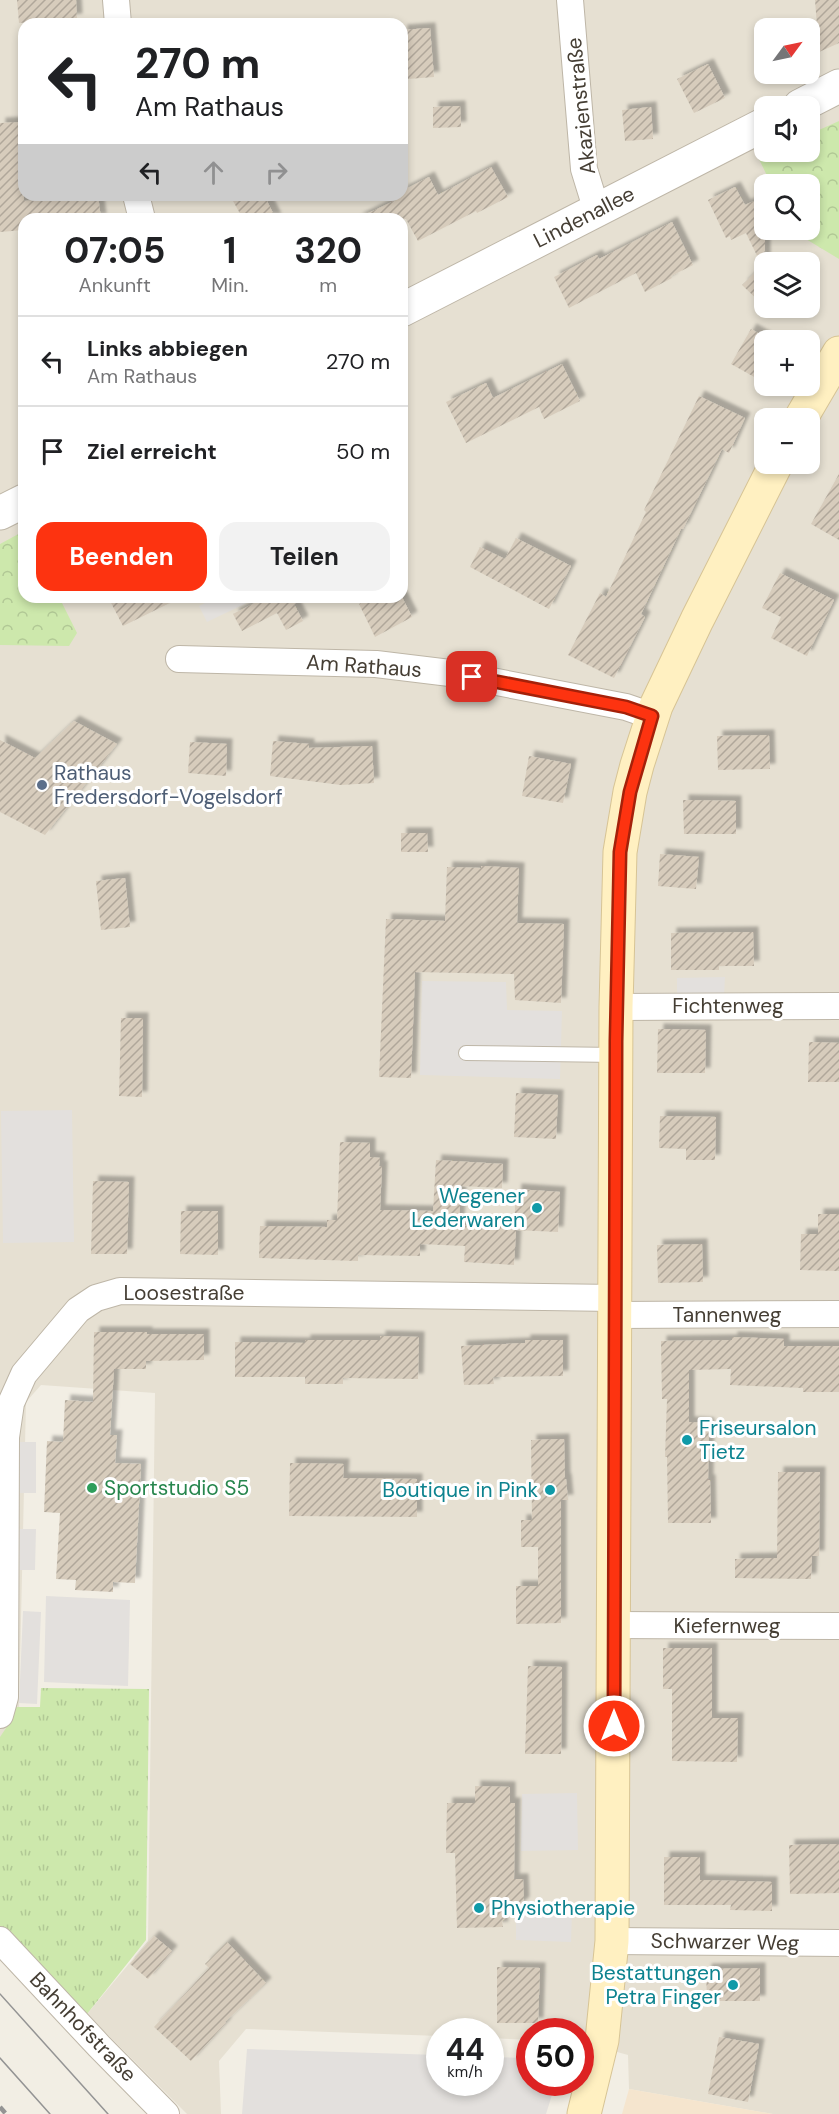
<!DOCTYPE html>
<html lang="de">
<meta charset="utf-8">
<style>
body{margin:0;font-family:"DM Sans",sans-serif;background:#f2f2f2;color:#202124;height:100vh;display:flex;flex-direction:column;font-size:22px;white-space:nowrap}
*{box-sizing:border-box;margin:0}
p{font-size:20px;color:#757577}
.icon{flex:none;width:33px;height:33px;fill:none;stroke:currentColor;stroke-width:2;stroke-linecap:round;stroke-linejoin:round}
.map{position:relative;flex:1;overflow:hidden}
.drawer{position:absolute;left:18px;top:213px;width:390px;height:390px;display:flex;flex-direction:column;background:#fff;border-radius:18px;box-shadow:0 3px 9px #0003}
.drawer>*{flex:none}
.banner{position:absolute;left:18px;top:18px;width:390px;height:183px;border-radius:18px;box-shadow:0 3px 9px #0003;background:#fff;color:#202124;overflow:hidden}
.needle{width:39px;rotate:57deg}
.buttons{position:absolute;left:754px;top:18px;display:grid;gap:12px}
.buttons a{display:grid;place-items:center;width:66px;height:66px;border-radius:12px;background:#fff;box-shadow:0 3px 9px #0003;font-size:30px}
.speed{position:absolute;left:426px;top:2018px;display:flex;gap:12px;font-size:30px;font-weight:700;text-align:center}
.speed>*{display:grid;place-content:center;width:78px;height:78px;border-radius:50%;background:#fff;box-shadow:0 3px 9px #0003;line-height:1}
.speed small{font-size:15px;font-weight:400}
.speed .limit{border:9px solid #d22;background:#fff;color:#111}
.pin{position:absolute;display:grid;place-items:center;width:51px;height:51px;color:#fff;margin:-26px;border-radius:12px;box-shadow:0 3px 9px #0006}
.me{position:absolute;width:66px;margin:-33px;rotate:0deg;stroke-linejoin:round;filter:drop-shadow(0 0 4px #0008)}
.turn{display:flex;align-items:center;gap:21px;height:126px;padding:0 18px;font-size:27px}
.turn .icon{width:78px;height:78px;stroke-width:2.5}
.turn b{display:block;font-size:42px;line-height:51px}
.lanes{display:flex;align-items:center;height:57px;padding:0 18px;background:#0003;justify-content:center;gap:30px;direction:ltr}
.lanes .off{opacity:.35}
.eta{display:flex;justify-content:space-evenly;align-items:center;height:102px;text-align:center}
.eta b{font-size:36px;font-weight:700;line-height:42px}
.action{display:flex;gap:12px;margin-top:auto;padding:12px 18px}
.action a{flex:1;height:69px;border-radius:18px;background:#fd3310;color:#fff;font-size:24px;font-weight:700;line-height:69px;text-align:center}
.action a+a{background:#f2f2f2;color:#202124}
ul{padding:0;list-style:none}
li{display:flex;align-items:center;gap:18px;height:90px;padding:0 18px;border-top:2px solid #e0e0e0}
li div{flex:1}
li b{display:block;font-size:22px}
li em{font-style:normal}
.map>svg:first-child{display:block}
.residential{fill:#e6e0d2;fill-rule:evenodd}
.commercial{fill:#f5e5ce}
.grass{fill:url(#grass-tufts)}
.park{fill:url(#park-crowns)}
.parking{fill:#e3e0dd}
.building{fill:url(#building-hatch);filter:url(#shadow)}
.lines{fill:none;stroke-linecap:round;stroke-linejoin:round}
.service-casing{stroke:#beb6a7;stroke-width:16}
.minor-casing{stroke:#beb6a7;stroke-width:28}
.tertiary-casing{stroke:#beb6a7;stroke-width:35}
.secondary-casing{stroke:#d7c495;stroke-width:35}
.service{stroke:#fff;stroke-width:14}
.minor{stroke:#fff;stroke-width:26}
.tertiary{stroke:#fff;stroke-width:33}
.secondary{stroke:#fff0c1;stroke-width:33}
.tram{stroke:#949494;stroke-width:1.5}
.rail{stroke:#949494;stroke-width:4.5;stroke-dasharray:8 8;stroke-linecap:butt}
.route-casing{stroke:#a4210a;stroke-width:15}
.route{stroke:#fd3310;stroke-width:10}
.service-dot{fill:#5c6f8a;stroke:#fff;stroke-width:2}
.culture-dot{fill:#0f9aa8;stroke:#fff;stroke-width:2}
.leisure-dot{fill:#2e9e5b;stroke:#fff;stroke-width:2}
.labels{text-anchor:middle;stroke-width:6;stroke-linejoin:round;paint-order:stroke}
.street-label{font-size:21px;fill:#453e34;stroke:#fff}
.service-label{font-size:21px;fill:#4e5e75;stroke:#fff;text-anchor:start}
.culture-label{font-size:21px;fill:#0d838f;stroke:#fff;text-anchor:end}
.leisure-label{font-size:21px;fill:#27864d;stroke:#fff;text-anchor:start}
</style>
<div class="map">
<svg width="839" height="2114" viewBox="0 0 839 2114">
<defs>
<pattern id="grass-tufts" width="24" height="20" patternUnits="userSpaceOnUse" patternTransform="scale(1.5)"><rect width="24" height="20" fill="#cde8ac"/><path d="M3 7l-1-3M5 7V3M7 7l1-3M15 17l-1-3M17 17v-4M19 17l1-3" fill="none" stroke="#b1c895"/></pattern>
<pattern id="park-crowns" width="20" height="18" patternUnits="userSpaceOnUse" patternTransform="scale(1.5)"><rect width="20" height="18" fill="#cde8ac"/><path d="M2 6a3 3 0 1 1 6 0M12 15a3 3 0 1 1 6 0" fill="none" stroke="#b1c895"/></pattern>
<pattern id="building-hatch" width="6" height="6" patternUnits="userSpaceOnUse" patternTransform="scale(1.5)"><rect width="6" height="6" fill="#d7ccbc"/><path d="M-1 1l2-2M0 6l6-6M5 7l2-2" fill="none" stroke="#b0a79a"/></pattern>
<filter id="shadow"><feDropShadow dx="5.5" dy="-5.5" stdDeviation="1.5" flood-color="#0004"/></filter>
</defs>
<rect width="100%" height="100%" fill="#f2eee4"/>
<path class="residential" d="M0,0H839V2114H773L629,2089L628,2055L581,2042L580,2031H530L529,2040L491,2038L490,2031H440L439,2036L246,2029L219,2061L221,2114H187L87,2014L148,1941L155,1393L41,1385L26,1402L18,1749L0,1765ZM24,24H402V195H24ZM765,28H810V74H765ZM765,106H810V152H765ZM765,184H810V230H765ZM24,219H402V597H24ZM765,262H810V308H765ZM765,340H810V386H765ZM765,418H810V464H765Z"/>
<path class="commercial" d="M629,2089L773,2114H622Z"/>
<path class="grass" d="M41,1688L149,1689L146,1940L83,2019L0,1929V1737L8,1725L16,1707H40Z"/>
<path class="park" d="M839,121V259L796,233L794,230H810V184H771L758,157L771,152H810V134Z
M24,531V597H59L77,633L69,646L0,645V544Z"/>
<path class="parking" d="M217,597H259L207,622L199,606Z
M725,977L724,995L677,996V978Z
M422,981L506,982L507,1010L562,1011L560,1079L420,1075Z
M72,1110L74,1242L3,1243L1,1111Z
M13,1442H36V1493H13Z
M14,1529H36L35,1570H13Z
M46,1596L130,1600L128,1686L44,1682Z
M23,1611L41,1612L37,1704L19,1703Z
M577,1793L578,1850L521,1851L522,1794Z
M516,1910L572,1912L571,1942L516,1940Z
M247,2049L439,2055L440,2082H490L491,2057L529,2058L530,2082H556L546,2114H242Z"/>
<path class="building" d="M17,0H76L77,19L19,23Z
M815,0H839V43L819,52Z
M430,28L434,77L408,79L406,58H402V30Z
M708,64L725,98L694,113L677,79Z
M460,106L461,127L433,128V107Z
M651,107L653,139L625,141L622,110Z
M24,122V163H22L24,201L98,195L101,219H67V217L24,219V230L0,232V123Z
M491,167L508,197L477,213L476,211L418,241L406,219H356L396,200L394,196L402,195V191L429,177L438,195Z
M735,187L745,205L754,201L765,224V307L742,285L762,266L746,233L731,240L730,236L726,238L708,200Z
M245,195H264L276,219H243L233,201Z
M672,222L693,265L671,276L672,278L645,292L636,273L569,308L554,277L597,255L599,259Z
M751,329L765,337V383L731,364Z
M562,364L580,401L544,419L539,407L466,443L446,402L486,383L493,398Z
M699,396L745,418L729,453L722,449L683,529H681L641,614L645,617L614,678L568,655L600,593L606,597L646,512L644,510Z
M839,474V540L811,524Z
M516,538L571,566L549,609L470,567L480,547L505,559Z
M780,573L834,600L807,656L771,638L781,617L762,608Z
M108,597H182L123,626Z
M266,597H307L294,604L303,621L286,630L277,613L242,631L233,614Z
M373,597H402L412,617L375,637L359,604Z
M74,721L117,744L45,835L0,812V740L35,758Z
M769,735L770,769L718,770L717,736Z
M273,741L309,744V748L372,746L374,783L341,785L270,776Z
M190,742L227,744L226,776L188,773Z
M529,756L571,764L563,803L522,796Z
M683,800L736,801V834H684Z
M401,833H427L428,852H401Z
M660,854L699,857L696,889L658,886Z
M481,866L519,868L517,923L564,924L561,1003L515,1000L514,974L415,972L411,1078L379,1077L386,919L445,921L447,867L481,868Z
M125,878L130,927L101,930L96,881Z
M753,932L754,966H719V970H671V933Z
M121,1018H143L142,1097L119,1096Z
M658,1029L706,1030L705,1073H657Z
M809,1042L839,1043V1082H808Z
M516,1093L558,1095L556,1139L514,1137Z
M660,1116L716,1117L715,1160H686V1149L659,1148Z
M340,1142L370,1143V1157L380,1158L379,1166H382L380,1210L433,1211L436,1160L503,1164L502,1188L461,1186L459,1225L514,1228L516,1189L560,1192L558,1232L516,1230L514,1265L464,1262L465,1246L420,1244V1256L358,1255V1261L259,1258L260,1226L327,1227V1220H337Z
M93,1181L129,1182L127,1254H91Z
M181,1211H218V1255L180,1254Z
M818,1214H839V1271L800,1270L801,1234H818Z
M702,1244L703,1282L658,1283L657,1245Z
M94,1332H147V1334H204V1360L146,1361V1369H114L110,1435H117L115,1463L141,1464L135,1583L113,1582V1592L75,1590L76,1580L56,1579L60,1513L44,1512L47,1441L63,1442L65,1400L93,1402Z
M380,1336L419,1337L418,1379L343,1378V1384H305V1377H235V1342L305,1343V1340H380Z
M732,1337L784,1339V1346H839V1392H803V1388L730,1385L731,1369L689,1370V1422L709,1423L708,1480H710L711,1523H668L667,1457H665L667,1399H662L661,1341L732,1340Z
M525,1340H563V1376L493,1377L494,1384L464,1385L461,1346L525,1343Z
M564,1439L565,1479H566L568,1500H561V1623L516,1624V1586H538V1547H521V1520H532L531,1440Z
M290,1463L344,1464L343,1478L417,1479V1517L289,1516Z
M778,1472H820L819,1556H812L811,1579L735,1578V1559L777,1558Z
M663,1648H712V1718H738L737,1762L672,1761V1689H663Z
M528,1666L562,1667L561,1754H525Z
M475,1786L510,1787V1803H515L514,1879H523L524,1902L502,1921L503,1927L457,1928L455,1853H446L447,1803H475Z
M839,1844V1893L790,1894L789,1845Z
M664,1857H700V1880L772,1882V1911L730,1910L731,1905H664Z
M154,1936L172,1951L148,1979L130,1964Z
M227,1942L266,1983L225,2022L226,2023L191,2061L154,2027L209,1968L205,1964Z
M497,1967L540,1968L538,2023H497Z
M760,1968V2001H707L706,1969Z
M719,2037L759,2044L748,2102L708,2094Z"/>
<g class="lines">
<g class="service-casing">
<path id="service" d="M466,1053L616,1055"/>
</g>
<g class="minor-casing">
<path id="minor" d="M116,0L118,24
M570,0L584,169L592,195L600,210
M136,195L142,219
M179,659L376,664L450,673L626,707L652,716
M616,1007L839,1006
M615,1315L839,1314
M614,1625L839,1626
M0,1715L5,1697L6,1437L11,1403L24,1374L78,1310L96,1298L120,1291L615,1298
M0,1940L99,2046L166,2114
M612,1941L839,1943"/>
</g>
<g class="tertiary-casing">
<path id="tertiary" d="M800,106L839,86
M402,310L765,124
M0,513L24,501"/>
</g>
<g class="secondary-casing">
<path id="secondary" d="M801,418L839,353
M584,2114L602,2040L612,1941L616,1007L620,852L630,792L637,765L656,706L697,620L776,464"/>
</g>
<use href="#service" class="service"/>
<use href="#minor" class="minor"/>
<use href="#tertiary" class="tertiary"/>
<use href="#secondary" class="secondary"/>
<path class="tram" d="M0,1994L108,2114
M0,2058L50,2114"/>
<path class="rail" d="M0,2107L6,2114"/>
</g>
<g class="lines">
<g class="route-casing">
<path id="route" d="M472,677L626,707L652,716L630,792L620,852L616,1041L614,1726"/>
</g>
<use href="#route" class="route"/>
</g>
<circle class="service-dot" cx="42" cy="785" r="6"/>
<g class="culture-dot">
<circle cx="537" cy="1208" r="6"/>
<circle cx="687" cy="1440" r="6"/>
<circle cx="550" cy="1490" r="6"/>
<circle cx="479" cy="1908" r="6"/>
<circle cx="733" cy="1985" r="6"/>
</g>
<circle class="leisure-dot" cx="92" cy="1488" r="6"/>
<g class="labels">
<g class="street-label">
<text transform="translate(581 106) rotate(-96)" y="7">Akazienstraße</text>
<text transform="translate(584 217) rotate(-27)" y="7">Lindenallee</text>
<text transform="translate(364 666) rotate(4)" y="7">Am Rathaus</text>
<text x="728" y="1013">Fichtenweg</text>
<text x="184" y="1300">Loosestraße</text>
<text x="727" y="1322">Tannenweg</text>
<text x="727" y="1633">Kiefernweg</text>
<text transform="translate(725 1942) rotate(1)" y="7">Schwarzer Weg</text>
<text transform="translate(83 2027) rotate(46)" y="7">Bahnhofstraße</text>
</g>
<g class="service-label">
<text x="54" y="780">Rathaus<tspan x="54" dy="24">Fredersdorf-Vogelsdorf</tspan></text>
</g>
<g class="culture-label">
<text x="525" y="1203">Wegener<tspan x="525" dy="24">Lederwaren</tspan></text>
<text x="699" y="1435" text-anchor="start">Friseursalon<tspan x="699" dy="24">Tietz</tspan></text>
<text x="538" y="1497">Boutique in Pink</text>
<text x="491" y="1915" text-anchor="start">Physiotherapie</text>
<text x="721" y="1980">Bestattungen<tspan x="721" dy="24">Petra Finger</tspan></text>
</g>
<g class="leisure-label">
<text x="104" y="1495">Sportstudio S5</text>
</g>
</g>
</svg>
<div class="buttons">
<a><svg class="needle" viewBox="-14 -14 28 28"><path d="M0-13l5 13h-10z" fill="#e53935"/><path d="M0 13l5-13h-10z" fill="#757577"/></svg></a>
<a><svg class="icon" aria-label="sound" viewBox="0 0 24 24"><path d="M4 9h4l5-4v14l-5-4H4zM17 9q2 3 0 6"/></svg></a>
<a><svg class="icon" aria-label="search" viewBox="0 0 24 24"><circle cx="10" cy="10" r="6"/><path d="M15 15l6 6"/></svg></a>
<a><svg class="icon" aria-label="layers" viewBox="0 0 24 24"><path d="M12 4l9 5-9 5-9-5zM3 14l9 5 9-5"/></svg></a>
<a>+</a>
<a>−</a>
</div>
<div class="speed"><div>44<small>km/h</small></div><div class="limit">50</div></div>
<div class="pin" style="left:472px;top:677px;background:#d93025"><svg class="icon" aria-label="arrive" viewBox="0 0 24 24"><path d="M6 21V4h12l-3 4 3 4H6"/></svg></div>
<svg class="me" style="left:614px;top:1726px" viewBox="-20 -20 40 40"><circle r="17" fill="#fd3310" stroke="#fff" stroke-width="3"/><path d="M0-11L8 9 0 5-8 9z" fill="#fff"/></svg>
<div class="banner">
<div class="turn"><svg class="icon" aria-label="left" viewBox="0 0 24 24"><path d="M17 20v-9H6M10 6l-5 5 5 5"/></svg><div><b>270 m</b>Am Rathaus</div></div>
<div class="lanes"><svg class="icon" aria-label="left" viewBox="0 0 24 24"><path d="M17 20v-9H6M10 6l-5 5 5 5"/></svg><svg class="icon off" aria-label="ahead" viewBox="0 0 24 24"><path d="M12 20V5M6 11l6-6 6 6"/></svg><svg class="icon off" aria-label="right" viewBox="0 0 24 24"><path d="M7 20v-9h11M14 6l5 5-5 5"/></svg></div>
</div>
<section class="drawer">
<div class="eta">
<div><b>07:05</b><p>Ankunft</p></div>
<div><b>1</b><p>Min.</p></div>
<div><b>320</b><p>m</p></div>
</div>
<ul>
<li><svg class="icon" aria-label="left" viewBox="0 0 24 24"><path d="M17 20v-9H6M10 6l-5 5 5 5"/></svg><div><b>Links abbiegen</b><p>Am Rathaus</p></div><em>270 m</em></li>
<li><svg class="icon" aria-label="arrive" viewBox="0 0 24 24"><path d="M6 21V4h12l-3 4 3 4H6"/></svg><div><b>Ziel erreicht</b></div><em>50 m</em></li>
</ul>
<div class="action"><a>Beenden</a><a>Teilen</a></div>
</section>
</div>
